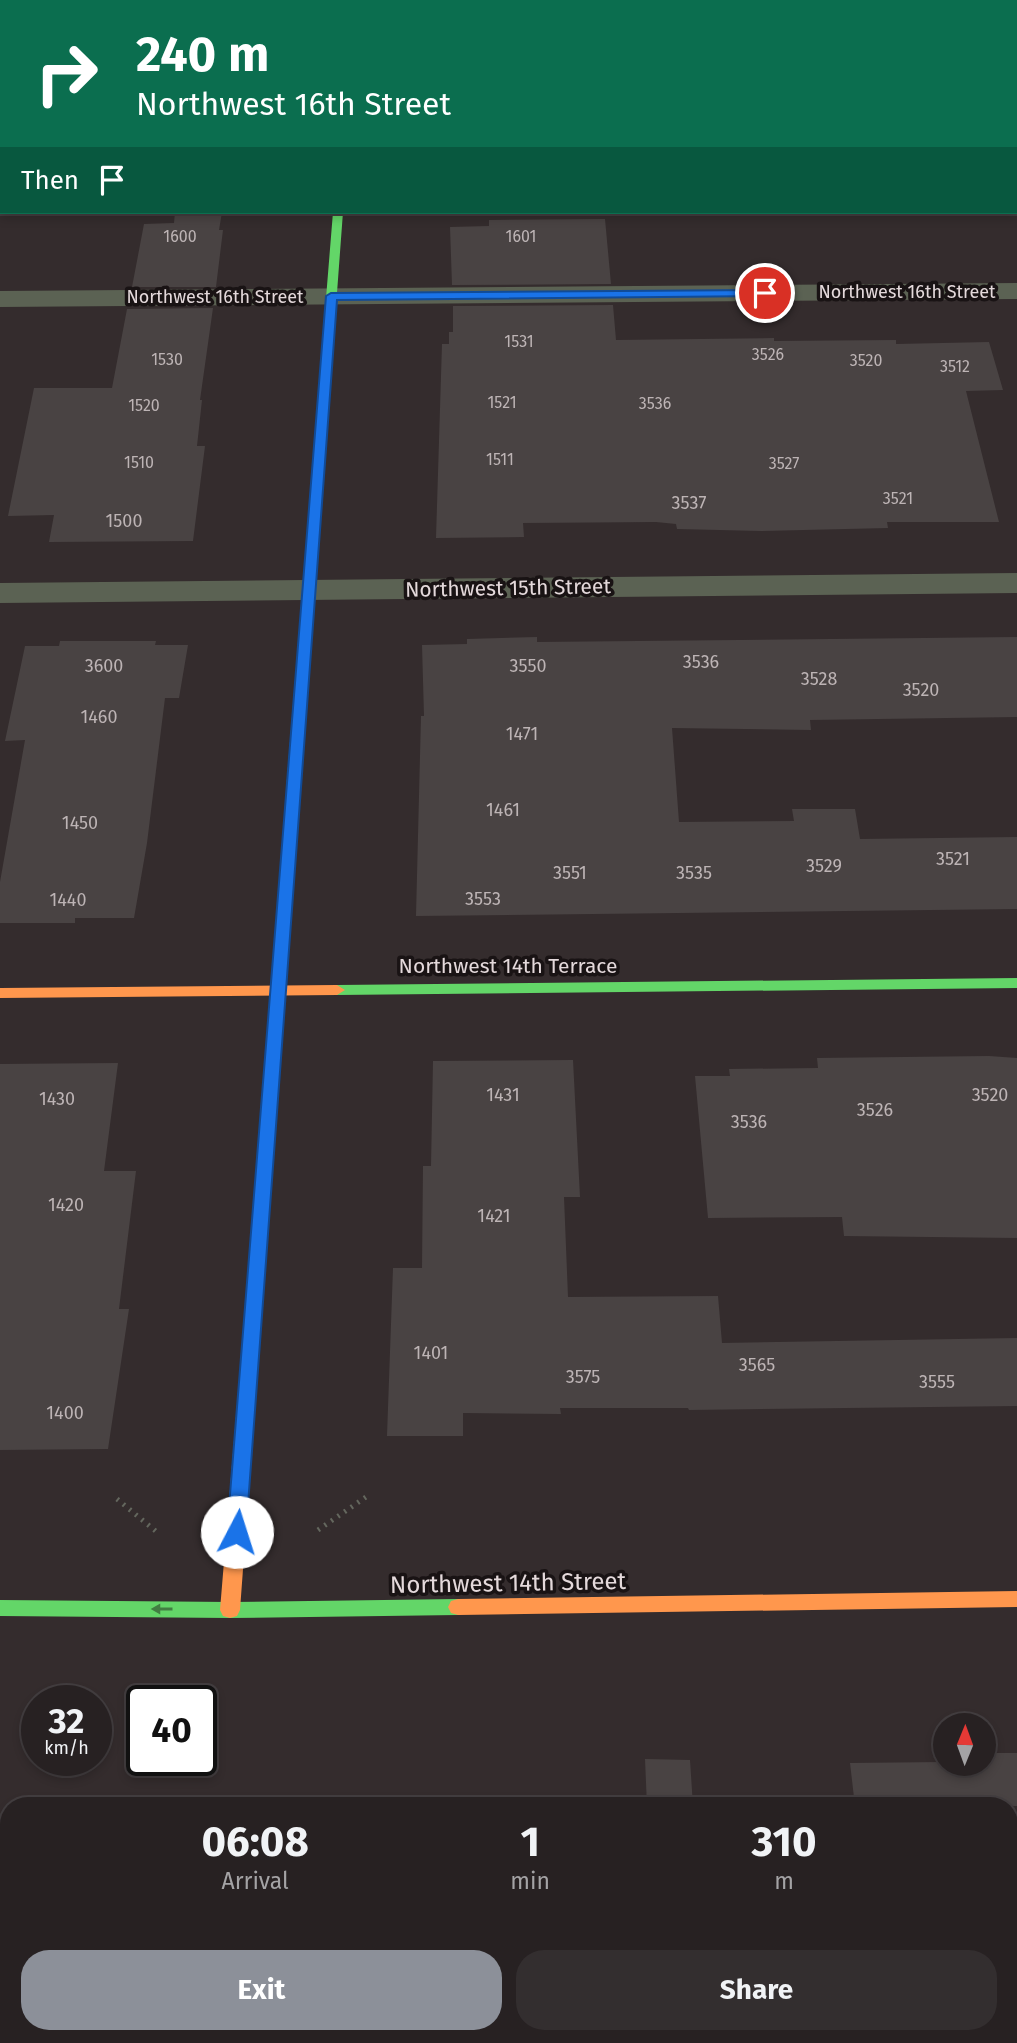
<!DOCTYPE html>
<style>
body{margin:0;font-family:"Fira Sans",sans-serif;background:#332e2f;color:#f1f3f6;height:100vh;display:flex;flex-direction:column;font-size:26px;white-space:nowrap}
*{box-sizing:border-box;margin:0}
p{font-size:23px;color:#a4a3a5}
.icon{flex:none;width:38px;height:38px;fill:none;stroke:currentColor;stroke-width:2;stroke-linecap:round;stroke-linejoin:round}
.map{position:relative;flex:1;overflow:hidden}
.drawer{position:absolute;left:0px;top:1797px;width:1018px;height:247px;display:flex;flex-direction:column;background:#272122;border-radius:28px 28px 0 0;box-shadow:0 4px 10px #0003,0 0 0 2px #433e40}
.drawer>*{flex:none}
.top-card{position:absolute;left:0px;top:0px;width:1018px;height:214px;box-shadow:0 4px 10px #0003,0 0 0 2px #433e40;background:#0b6e4f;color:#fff;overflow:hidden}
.needle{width:46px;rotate:1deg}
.buttons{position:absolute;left:933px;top:1713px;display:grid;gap:14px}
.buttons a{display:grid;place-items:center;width:63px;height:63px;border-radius:50%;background:#272122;box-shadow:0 4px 10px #0003,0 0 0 2px #433e40;font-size:35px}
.speed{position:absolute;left:21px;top:1685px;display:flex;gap:14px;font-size:35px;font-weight:700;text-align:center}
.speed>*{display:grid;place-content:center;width:91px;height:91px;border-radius:50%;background:#272122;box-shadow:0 4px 10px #0003,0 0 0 2px #433e40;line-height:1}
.speed small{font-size:18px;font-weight:400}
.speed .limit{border:4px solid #111;border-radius:10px;background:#fff;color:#111}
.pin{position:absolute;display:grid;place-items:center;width:60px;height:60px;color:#fff;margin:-30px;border:4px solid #fff;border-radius:50%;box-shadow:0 2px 7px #0007}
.me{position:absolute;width:77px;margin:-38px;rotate:5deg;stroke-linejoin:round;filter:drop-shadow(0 0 5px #0008)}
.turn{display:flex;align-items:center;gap:24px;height:147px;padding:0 21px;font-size:32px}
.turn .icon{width:91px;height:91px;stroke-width:2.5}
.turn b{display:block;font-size:49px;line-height:60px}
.then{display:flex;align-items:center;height:66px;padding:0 21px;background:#0003;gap:14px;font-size:26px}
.eta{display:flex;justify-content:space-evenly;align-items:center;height:119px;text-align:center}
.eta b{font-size:42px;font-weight:700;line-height:49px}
.primary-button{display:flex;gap:14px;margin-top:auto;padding:14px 21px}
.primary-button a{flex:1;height:80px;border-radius:28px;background:#8c9099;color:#fff;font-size:28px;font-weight:700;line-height:80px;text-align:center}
.primary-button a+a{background:#332e2f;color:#f1f3f6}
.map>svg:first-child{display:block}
.building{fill:#494343}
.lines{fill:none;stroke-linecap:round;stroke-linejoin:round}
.path{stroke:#64675e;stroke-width:5;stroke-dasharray:2 6;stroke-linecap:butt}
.street{fill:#5b6253;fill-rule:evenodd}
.fast{fill:#63d668;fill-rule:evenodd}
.slow{fill:#ff974d;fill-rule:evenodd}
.jam{fill:#b3261e;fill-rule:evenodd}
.oneway{fill:#427e42}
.route{fill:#1a73e8;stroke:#114b97;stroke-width:2}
.labels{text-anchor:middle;stroke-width:7;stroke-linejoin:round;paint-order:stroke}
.far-number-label{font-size:16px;fill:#bdb4b5}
.far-street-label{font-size:18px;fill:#e4d9db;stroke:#191314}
.number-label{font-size:18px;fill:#bdb4b5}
.street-label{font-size:21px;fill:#e4d9db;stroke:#191314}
.near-street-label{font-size:24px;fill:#e4d9db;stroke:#191314}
</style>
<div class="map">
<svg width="1017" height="2043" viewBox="0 0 1017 2043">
<rect width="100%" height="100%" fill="#342c2d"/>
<path class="building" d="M175,212H222L219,230H223L216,287H132L144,224L174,223Z
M605,219L611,284L452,285L450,227L489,226V220Z
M613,305L616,340L774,338V341L896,340V344L989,342L1003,390L966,391L999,522H887L888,528L761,531L677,529L676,524L656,522L523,523L524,537L436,538L442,344H449V332H453V306Z
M213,308L200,400H202L197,446H205L193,541L49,542L54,515L8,516L34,388H112L127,309Z
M537,637V642L1017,637V717L810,720L811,730L672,728L679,822L794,821L792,809H855L860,839L1017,837V909L416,916L421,716H424L422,645L467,644V639Z
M60,641H156L155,645H188L179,698H165L147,843L134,918H75V923H0V882L25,740L5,741L25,646H59Z
M989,1056L1017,1058V1238L844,1236L842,1217L708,1218L695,1076H730L729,1069L818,1068L817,1058Z
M573,1060L580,1197H564L568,1297L718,1296L722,1343L1017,1338V1406L689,1410L688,1408H560L561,1414L463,1413V1436H387L393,1268H422L423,1166H431L433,1061Z
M118,1063L104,1171H136L119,1309H129L108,1449L0,1450V1064Z
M942,1752H945V1764H984V1753H1017V1806H855L850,1763L943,1762Z
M645,1759L690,1760L693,1806H647Z"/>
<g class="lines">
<path class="path" d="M117,1499L158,1533
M318,1530L366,1497"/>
<path class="street" d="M341,0H365V2H341Z
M0,67H2V81H0Z
M1017,283V299L0,307V291Z
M1017,573V593L0,603V583Z"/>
<path class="fast" d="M333,212H343L300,791L293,796L286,791Z
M1017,978V988L337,995L329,990L337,985Z
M458,1599L465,1601L468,1607L465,1613L458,1615L230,1618L0,1616V1600L230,1602Z
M0,1933L9,1936V1956L0,1953Z"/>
<path class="slow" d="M337,985L345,990L337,995L0,998V988Z
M265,1157L271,1159L273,1163L240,1610L237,1616L230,1618L223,1616L220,1610L257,1163L259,1159Z
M1017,1591V1607L458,1615L451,1613L448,1607L451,1601L458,1599Z
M0,2016H9V2035H15L0,2038Z"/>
<path class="jam" d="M293,786L300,791L273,1163L271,1167H259L257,1163L286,791Z
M244,2035H329L333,2043H248Z"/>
</g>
<defs><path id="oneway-solid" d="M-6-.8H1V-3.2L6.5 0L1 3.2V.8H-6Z" transform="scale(1.75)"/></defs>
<use class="oneway" href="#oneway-solid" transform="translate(162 1609) rotate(-180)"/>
<path class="route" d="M765,290L771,293L770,296L337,300L246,1532L243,1537L237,1540L230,1537L227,1532L326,296L331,293Z"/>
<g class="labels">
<g class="far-number-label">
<text x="180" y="242">1600</text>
<text x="521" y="242">1601</text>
<text x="519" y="347">1531</text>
<text x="768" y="360">3526</text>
<text x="167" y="365">1530</text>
<text x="866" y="366">3520</text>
<text x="955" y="372">3512</text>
<text x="502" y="408">1521</text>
<text x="655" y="409">3536</text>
<text x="144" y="411">1520</text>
<text x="500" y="465">1511</text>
<text x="139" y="468">1510</text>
<text x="784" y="469">3527</text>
<text x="898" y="504">3521</text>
</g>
<g class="far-street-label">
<text x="907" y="298">Northwest 16th Street</text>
<text x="215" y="303">Northwest 16th Street</text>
</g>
<g class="number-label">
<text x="689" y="509">3537</text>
<text x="124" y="527">1500</text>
<text x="701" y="668">3536</text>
<text x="104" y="672">3600</text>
<text x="528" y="672">3550</text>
<text x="819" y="685">3528</text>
<text x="921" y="696">3520</text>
<text x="99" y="723">1460</text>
<text x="522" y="740">1471</text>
<text x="503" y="816">1461</text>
<text x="80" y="829">1450</text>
<text x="953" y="865">3521</text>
<text x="824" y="872">3529</text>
<text x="570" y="879">3551</text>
<text x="694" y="879">3535</text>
<text x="483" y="905">3553</text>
<text x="68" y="906">1440</text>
<text x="503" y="1101">1431</text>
<text x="990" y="1101">3520</text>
<text x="57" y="1105">1430</text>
<text x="875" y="1116">3526</text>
<text x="749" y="1128">3536</text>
<text x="66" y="1211">1420</text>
<text x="494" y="1222">1421</text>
<text x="431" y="1359">1401</text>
<text x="757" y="1371">3565</text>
<text x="583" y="1383">3575</text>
<text x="937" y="1388">3555</text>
<text x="65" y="1419">1400</text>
</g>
<g class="street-label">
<text transform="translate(508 588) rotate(-1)" y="7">Northwest 15th Street</text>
<text x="508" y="973">Northwest 14th Terrace</text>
</g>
<g class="near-street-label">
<text transform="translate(508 1583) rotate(-1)" y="8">Northwest 14th Street</text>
</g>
</g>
</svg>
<div class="buttons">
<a><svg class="needle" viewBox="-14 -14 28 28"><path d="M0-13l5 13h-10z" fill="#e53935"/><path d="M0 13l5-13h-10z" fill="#a4a3a5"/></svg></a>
</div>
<div class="speed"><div>32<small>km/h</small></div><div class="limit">40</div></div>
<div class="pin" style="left:765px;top:293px;background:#d93025"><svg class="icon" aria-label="arrive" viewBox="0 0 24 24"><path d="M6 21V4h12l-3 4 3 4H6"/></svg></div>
<svg class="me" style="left:237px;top:1532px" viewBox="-20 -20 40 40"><circle r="19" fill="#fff"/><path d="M0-13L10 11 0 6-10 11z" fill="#1a73e8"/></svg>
<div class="top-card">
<div class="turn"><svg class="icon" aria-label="right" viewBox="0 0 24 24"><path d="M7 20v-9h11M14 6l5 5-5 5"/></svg><div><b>240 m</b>Northwest 16th Street</div></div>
<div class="then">Then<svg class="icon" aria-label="arrive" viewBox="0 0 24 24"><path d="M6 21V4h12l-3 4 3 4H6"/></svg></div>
</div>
<section class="drawer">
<div class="eta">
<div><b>06:08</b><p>Arrival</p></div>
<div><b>1</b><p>min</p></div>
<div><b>310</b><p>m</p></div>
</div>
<div class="primary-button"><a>Exit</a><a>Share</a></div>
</section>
</div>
